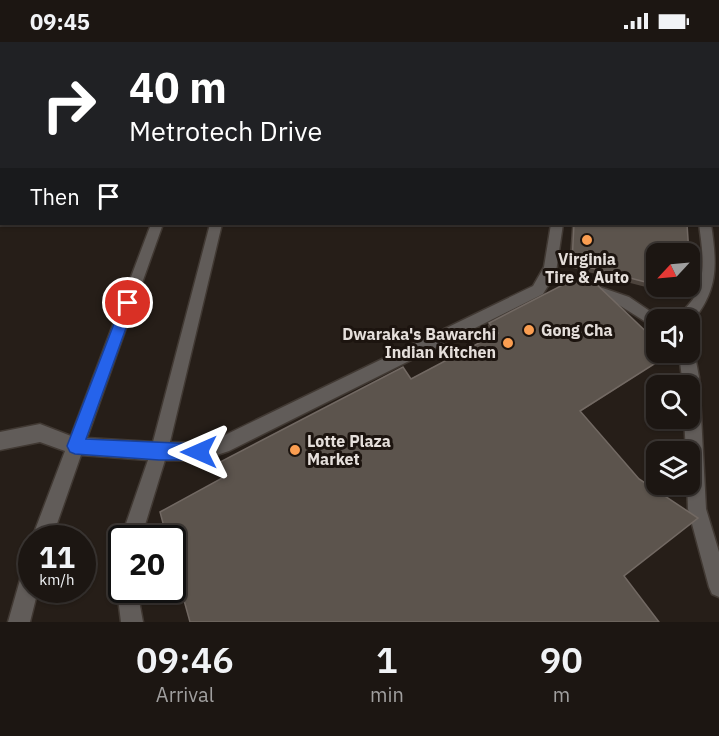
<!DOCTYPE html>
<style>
body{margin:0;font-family:"IBM Plex Sans",sans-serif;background:#292320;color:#f1f3f6;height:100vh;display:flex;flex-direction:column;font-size:22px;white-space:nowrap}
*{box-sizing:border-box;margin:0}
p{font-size:20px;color:#a09f9f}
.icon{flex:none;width:33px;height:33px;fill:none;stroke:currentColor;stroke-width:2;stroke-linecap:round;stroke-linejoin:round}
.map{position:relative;height:580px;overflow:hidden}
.panel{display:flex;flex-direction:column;background:#1c1612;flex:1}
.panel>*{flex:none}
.top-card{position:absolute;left:0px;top:0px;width:720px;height:183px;box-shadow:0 2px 4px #0004,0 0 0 2px #3a3532;background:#202124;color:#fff;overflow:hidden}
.needle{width:39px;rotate:244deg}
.buttons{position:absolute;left:646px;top:201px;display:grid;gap:12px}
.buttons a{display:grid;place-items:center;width:54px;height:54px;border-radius:12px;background:#1c1612;box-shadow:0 2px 4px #0004,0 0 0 2px #3a3532;font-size:30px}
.speed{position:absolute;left:18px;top:483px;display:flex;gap:12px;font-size:30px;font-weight:700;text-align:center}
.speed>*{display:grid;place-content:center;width:78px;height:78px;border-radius:50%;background:#1c1612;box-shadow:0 2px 4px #0004,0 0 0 2px #3a3532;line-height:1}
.speed small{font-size:15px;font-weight:400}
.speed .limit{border:3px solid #111;border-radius:9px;background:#fff;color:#111}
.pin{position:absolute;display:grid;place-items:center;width:51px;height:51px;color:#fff;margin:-26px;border:3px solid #fff;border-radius:50%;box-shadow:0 2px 6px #0007}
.me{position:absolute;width:66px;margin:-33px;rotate:270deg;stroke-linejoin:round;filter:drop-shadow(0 0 4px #0008)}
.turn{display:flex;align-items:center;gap:21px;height:126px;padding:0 30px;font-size:27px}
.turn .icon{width:78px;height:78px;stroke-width:2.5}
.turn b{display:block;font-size:42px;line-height:51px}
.then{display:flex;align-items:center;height:57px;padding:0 30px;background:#0003;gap:12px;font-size:22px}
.eta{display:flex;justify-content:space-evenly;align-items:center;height:102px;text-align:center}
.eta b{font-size:36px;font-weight:600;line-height:42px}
.status{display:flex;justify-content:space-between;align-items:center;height:42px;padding:0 30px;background:#1c1612;direction:ltr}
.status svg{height:16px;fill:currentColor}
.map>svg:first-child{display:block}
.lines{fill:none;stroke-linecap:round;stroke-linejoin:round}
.minor-casing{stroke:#413933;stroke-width:3}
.minor{fill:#615c59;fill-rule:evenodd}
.wall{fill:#4c433c}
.shaded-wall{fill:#362d26}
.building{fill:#5c544d;stroke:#726963;stroke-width:1.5}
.route{fill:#2563eb;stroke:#184099;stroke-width:1.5}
.poi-dot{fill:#fb9e51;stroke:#1c140f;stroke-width:2}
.labels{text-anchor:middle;stroke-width:6;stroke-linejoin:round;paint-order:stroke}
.poi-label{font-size:16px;font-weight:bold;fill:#e5dfdb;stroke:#1c140f;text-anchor:start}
</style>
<div class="status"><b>09:45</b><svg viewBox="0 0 49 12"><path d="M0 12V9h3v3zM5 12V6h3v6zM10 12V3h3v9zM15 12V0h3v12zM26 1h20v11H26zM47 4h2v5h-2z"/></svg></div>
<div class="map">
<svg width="719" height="580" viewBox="0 0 719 580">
<rect width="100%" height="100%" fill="#261e18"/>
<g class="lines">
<g class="minor-casing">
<path id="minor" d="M122,0H133L121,2Z
M232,0H242L243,2H233Z
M361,0H375L359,2Z
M508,0H522L524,2H509Z
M690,0H698L699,2H690Z
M718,26H719V33H718Z
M718,39H719V45H718Z
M2,47V54H0V48Z
M719,64V71H718V64Z
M718,76H719V82H718Z
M718,109H719V117L718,116Z
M718,129H719V137H718Z
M0,154H2V162H0Z
M151,182H163L87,396L153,400L210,182H222L170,400L199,401L221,395L533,244L544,225L551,182H563L556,230L629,255L663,278H657V287L619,263L551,239L543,252L229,409L199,419L165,418L141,496H121L148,418L81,413L52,496H32L65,409L40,400L0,408V390L40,382L71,394Z
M699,182H711C717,223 719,249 690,282V278H677C681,269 690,263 695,254C707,233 702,205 699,182Z
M690,308L696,319L699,335L706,467L719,510V555L712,552L709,545L688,467L687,442H690V410H686L684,376H690V344H683L680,320L676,310H690Z
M32,521V548H38L30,580H8L22,531L25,524Z
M122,540V548H137L143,580H121L117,548Z"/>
</g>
<use href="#minor" class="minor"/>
</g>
<path class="wall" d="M704,0H719V18L718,2H705Z
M572,182H687L657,212V244H690L692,252L688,256L569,225Z
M489,281L670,312L580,370L226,434L486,297L483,293Z"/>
<path class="shaded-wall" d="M87,0H100L96,2H83Z"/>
<path class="building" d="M0,0H87L83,2H2V32L0,33Z
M574,182H687L689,212H657V243L572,221Z
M690,219L692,252L663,244H690Z
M578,235L594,240L657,300V310H669L670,312L580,369L639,437L698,476L624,534L659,580H190L172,515V496H167L160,470L226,434L220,420L403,325L411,337L498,291L489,281Z"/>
<path class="route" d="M128,255L135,261L86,397L199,402L205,404L207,410L205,415L199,418H159L75,412L70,410L67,404L122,261Z"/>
<g class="poi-dot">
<circle cx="587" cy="198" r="6"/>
<circle cx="529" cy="288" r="6"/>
<circle cx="508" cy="301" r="6"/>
<circle cx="295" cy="408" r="6"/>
</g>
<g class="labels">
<g class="poi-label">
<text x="587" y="223" text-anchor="middle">Virginia<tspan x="587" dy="18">Tire &amp; Auto</tspan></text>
<text x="541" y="294">Gong Cha</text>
<text x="496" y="298" text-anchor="end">Dwaraka's Bawarchi<tspan x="496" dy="18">Indian Kitchen</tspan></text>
<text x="307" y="405">Lotte Plaza<tspan x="307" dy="18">Market</tspan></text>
</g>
</g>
</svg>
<div class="buttons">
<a><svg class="needle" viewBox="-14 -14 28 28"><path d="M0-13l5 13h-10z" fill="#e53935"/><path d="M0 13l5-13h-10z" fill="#a09f9f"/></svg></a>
<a><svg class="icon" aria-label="sound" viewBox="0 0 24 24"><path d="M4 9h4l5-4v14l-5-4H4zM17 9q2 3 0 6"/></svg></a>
<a><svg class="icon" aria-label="search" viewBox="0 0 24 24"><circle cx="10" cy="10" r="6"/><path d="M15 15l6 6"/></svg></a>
<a><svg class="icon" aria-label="layers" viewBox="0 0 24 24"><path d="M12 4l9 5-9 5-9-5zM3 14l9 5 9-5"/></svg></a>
</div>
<div class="speed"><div>11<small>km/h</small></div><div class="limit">20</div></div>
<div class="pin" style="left:128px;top:261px;background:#d93025"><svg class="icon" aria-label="arrive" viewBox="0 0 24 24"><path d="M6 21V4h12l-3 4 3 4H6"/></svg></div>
<svg class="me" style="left:199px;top:410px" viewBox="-20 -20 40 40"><path d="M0-17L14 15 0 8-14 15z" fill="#2563eb" stroke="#fff" stroke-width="4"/></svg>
<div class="top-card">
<div class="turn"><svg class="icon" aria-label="right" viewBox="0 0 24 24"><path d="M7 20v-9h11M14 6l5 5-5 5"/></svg><div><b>40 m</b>Metrotech Drive</div></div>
<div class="then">Then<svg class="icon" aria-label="arrive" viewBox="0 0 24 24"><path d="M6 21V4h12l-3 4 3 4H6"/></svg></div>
</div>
</div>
<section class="panel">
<div class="eta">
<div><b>09:46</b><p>Arrival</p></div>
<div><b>1</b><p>min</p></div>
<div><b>90</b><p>m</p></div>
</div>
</section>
